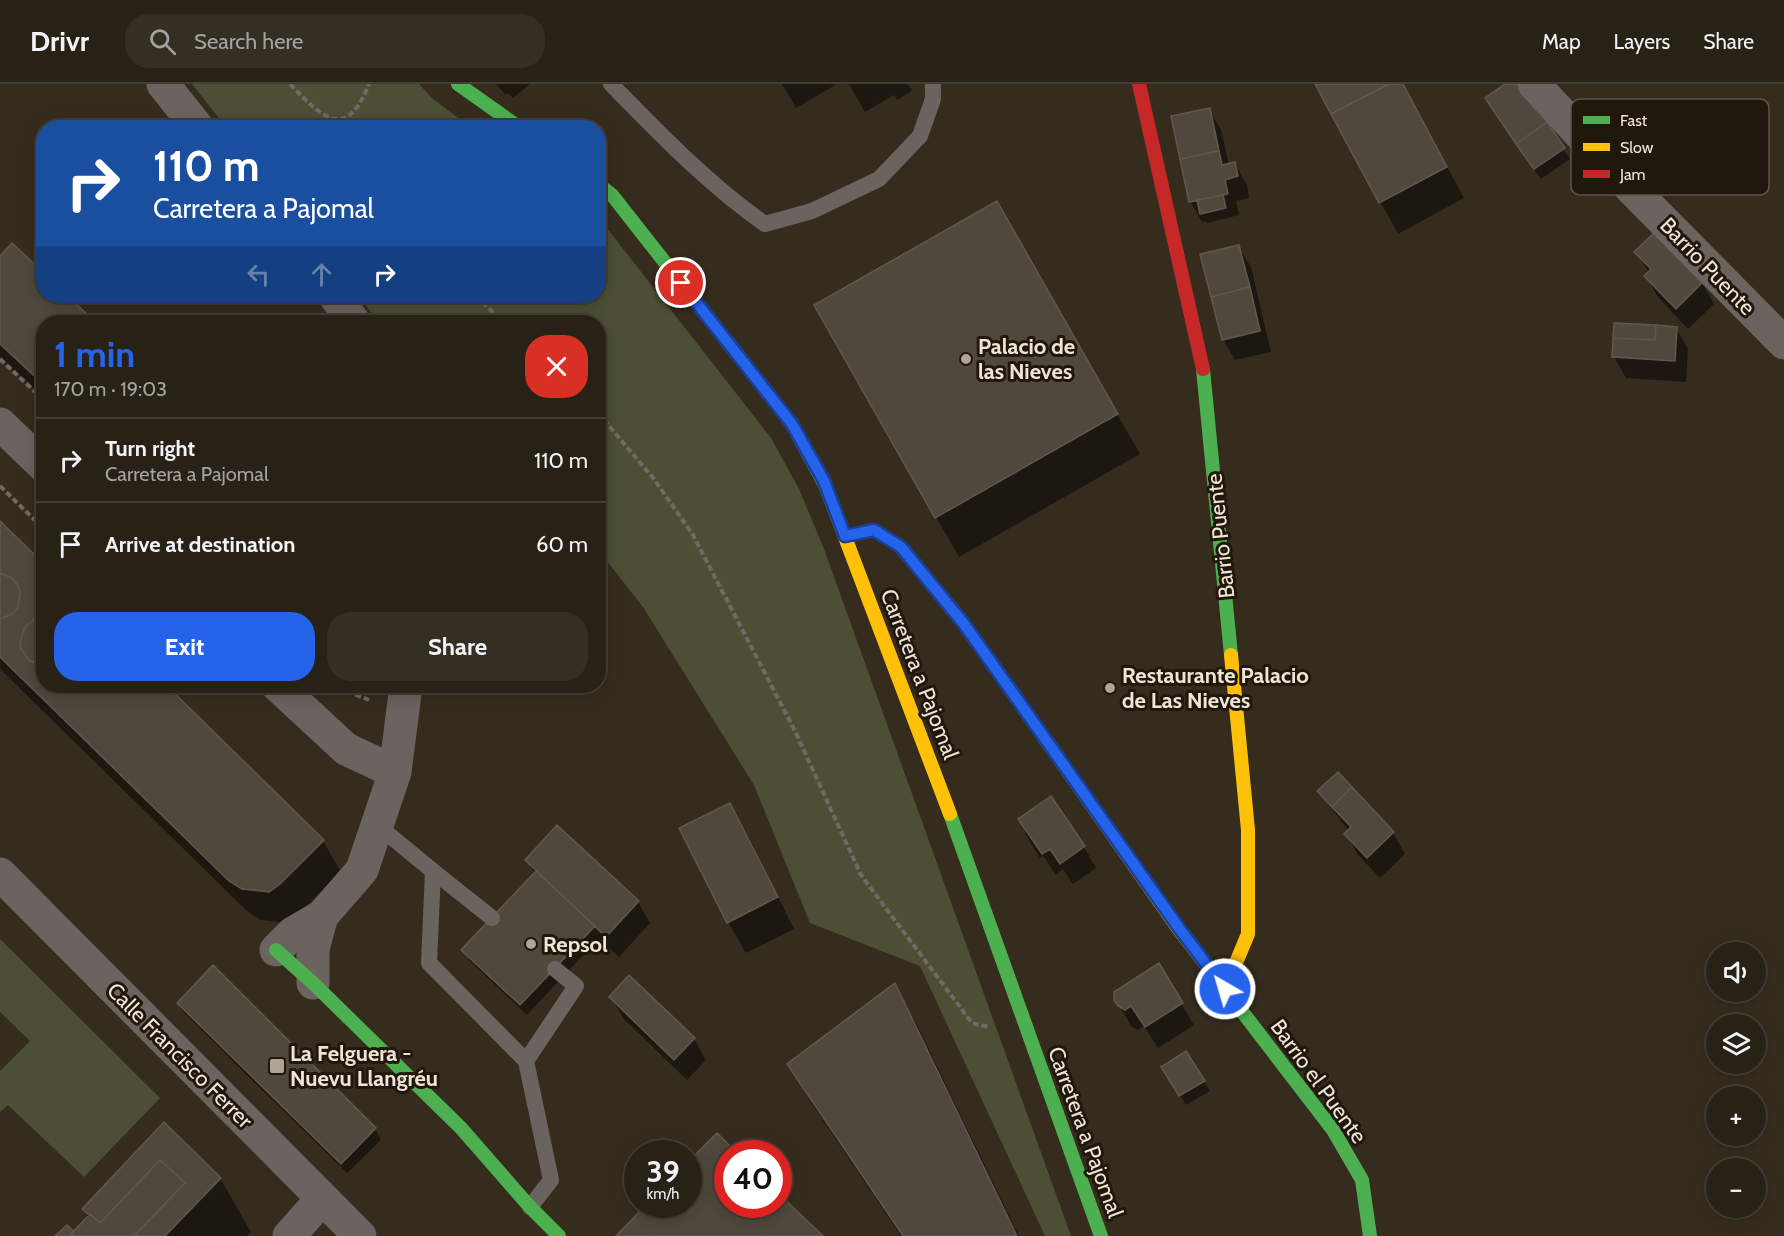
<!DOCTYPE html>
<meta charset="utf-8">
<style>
body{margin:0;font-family:Cabin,sans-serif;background:#342e23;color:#f1f3f6;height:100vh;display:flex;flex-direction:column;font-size:22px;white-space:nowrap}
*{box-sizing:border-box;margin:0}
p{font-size:20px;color:#a5a3a1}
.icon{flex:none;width:33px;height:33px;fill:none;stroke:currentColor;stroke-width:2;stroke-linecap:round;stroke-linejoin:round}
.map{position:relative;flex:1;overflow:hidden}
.sheet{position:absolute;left:36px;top:231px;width:570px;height:378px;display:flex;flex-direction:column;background:#282116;border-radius:24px;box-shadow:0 3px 15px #0003,0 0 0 2px #443e35}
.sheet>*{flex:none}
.top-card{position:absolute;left:36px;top:36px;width:570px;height:183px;border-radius:24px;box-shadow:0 3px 15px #0003,0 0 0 2px #443e35;background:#1a4fa0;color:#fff;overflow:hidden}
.controls{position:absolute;left:1706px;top:858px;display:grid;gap:12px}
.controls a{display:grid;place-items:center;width:60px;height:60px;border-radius:50%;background:#282116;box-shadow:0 3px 15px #0003,0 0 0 2px #443e35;font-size:30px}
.speed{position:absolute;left:624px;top:1056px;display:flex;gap:12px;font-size:30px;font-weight:700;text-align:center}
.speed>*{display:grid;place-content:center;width:78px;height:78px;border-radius:50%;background:#282116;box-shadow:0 3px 15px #0003,0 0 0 2px #443e35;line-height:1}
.speed small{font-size:15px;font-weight:400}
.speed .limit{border:9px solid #d22;background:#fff;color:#111}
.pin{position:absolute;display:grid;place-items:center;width:51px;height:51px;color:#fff;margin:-26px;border:3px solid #fff;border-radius:50%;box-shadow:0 2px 6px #0007}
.me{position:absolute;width:66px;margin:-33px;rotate:322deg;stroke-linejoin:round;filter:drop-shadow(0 0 4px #0008)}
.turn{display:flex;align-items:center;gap:21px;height:126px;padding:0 18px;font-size:27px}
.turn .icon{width:78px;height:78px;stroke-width:2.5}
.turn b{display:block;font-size:42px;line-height:51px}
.lanes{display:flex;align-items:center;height:57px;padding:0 18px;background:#0003;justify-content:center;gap:30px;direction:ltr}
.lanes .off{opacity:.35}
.round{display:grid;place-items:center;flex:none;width:63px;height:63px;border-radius:24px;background:#342e23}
.overview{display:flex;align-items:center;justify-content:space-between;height:102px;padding:0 18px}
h1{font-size:36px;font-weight:800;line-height:45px;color:#2563eb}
.action{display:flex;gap:12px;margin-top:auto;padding:12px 18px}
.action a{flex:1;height:69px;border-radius:24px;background:#2563eb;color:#fff;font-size:24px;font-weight:800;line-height:69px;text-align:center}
.action a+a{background:#342e23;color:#f1f3f6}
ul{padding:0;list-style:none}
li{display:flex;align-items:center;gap:18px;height:84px;padding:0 18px;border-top:2px solid #443e35}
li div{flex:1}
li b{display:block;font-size:22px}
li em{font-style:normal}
header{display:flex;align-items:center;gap:36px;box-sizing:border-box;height:84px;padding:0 30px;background:#282116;border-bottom:2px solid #443e35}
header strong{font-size:28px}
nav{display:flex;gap:33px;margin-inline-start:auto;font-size:21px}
.search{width:420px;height:54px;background:#342e23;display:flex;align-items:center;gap:15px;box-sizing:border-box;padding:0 21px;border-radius:24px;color:#a5a3a1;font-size:22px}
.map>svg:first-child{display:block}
.green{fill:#4c4f36}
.shadow{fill:#0007}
.building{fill:#50483d;stroke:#61584d;stroke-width:1.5}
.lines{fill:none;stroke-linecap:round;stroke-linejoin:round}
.path{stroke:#706965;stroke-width:4;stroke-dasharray:6 3;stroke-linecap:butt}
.lane{stroke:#6b635f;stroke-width:16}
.street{stroke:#6b635f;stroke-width:33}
.fast{stroke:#4caf50;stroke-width:14}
.slow{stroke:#ffc107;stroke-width:14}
.jam{stroke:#c62828;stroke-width:14}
.route-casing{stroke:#184099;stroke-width:15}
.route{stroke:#2563eb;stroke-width:10}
.poi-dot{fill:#afa495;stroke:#20170d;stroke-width:2}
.labels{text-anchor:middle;stroke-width:6;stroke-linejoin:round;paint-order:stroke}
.street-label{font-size:22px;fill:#f0e4d5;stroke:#20170d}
.poi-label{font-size:22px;font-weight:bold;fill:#f0e4d5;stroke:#20170d;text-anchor:start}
.key{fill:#20170d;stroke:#5e5449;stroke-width:1.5}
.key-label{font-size:16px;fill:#f0e4d5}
</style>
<header>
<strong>Drivr</strong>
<div class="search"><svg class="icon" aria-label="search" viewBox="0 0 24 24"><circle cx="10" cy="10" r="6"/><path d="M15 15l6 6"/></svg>Search here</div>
<nav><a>Map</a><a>Layers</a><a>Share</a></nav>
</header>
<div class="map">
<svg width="1784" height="1152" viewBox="0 0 1784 1152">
<rect width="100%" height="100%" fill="#362c1e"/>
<path class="green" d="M192,0H419L432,14L470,43H226Z
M599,134L771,354L799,405L824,465L1071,1152H1045L920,882L810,839L754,701L643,523L599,467L598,238H379L358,212H598Z
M0,855L160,1014L84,1093L8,1021L0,1028V987L30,957L0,928Z"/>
<path class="shadow" d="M496,0H530L513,14L509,10H505Z
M782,0H837L796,24Z
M849,0H908L912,7L897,16L894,11L865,28Z
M1317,0H1402L1464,114L1398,150Z
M1508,0H1518L1570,75L1541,95L1499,36L1487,15Z
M1209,25L1221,46L1229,81L1235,80L1247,101L1249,114L1236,117L1239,131L1207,139L1206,137L1202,138L1190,117Z
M997,119L1140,370L959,473L816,222Z
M1238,162L1251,183L1271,268L1235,276L1223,255Z
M1636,168L1702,199L1714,220L1688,245L1658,213L1646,192L1649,189Z
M0,174L44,212H65L94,238H44V314L0,273Z
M209,232L216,238H204Z
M1676,244L1688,265L1686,298L1626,294L1614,273Z
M0,440L44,602H165L323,757L341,788L296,832L287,839L261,836L248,828L0,585Z
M1319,708L1393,749L1405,770L1380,794L1358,771L1346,750L1349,747Z
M730,721L748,752L794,845L746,869L728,838Z
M557,743L638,818L650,839L619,873L599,854L527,931L469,876L463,866L535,790L527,776Z
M1027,748L1084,763L1096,784L1073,800L1063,785L1056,791L1043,772L1040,774L1031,760L1025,749Z
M1158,881L1194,941L1158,964L1144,942L1138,946L1132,943L1115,915Z
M213,883L375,1045L381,1056L347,1089L184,929L178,919Z
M895,901L917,941L1019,1152H901L812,1020L789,980Z
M611,913L694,955L706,976L687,996L623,934Z
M1169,994L1204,997L1210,1007L1186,1021Z
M220,1094L251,1148L247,1152H58L74,1150L89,1134L83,1125Z"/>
<path class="building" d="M1315,0H1389L1331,30Z
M1389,0H1403L1447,83L1379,119L1331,30Z
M1505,0H1520L1547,38L1516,60L1485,14Z
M1210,24L1219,67L1180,75L1171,32Z
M1547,38L1565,64L1534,85L1516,60Z
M1219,67L1222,81L1235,78L1238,92L1225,96L1228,110L1189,118L1180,75Z
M1223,111L1226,124L1200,130L1197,116Z
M997,117L1118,330L935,434L814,221Z
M1655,148L1703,198L1676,225L1644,192L1651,185L1634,168Z
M12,159L44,189V212H67L96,238H44V301L0,260V172Z
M1239,161L1250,203L1211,213L1200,170Z
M1250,203L1260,247L1222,256L1211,213Z
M1614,239L1656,241L1655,256L1613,254Z
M1656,241L1677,243L1675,277L1612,273L1613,254L1655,256Z
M0,437L44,480V602H167L324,756L279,801L269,808L242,805L229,797L0,573Z
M0,489L12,494L17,500L20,508L18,524L12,530L0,535Z
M44,533V581L30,577L21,565L20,558L25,543L36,534Z
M1338,688L1352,703L1332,723L1317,707Z
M1352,703L1394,748L1367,774L1344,750L1351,743L1332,723Z
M1051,712L1085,762L1060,780L1050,765L1042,770L1018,735Z
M730,719L778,813L727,839L679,744Z
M557,741L639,817L606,853L525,776Z
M536,787L595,842L520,921L461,866Z
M1159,879L1183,919L1145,943L1131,922L1125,926L1118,922L1114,916V908Z
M213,881L376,1044L341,1080L177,919Z
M629,891L695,954L674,976L609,913Z
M895,899L1017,1152H903L787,980Z
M1186,967L1205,997L1179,1012L1161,983Z
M164,1038L221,1094L165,1152H134L185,1099L160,1076L100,1139L90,1130L89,1131L82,1125Z
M717,1049L738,1070H728V1120H778V1109L823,1152H616L647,1120H688V1078Z
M160,1076L185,1099L134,1152H73L71,1150L90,1130L100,1139Z
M67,1141L74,1148L71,1150L73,1152H55Z"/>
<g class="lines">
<path class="path" d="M290,0C322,33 346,59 369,0
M345,35L346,44
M476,212L503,238
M0,275L44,316
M598,329L654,395L693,451L795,647L861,791L972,939L989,943
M0,402L44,445
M598,474L602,472L603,334
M340,602L344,606L369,616"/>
<path class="lane" d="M611,0C660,50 708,100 765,140L812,127L879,95L920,52L933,15V0
M377,741L433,787L429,879L526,977
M433,787L492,834
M530,1123L551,1096L526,977L576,902L555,885"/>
<path class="street" d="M163,0L198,44
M1534,0L1619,92L1784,259
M335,212L354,238
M0,340L44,382
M278,602L346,665L395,688
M0,790L360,1152
M276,866L293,849L322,832L362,786L395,688L406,602
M313,899V865L322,832
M289,1152L322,1115"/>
<path class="fast" d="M458,0L520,44
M598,100L612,111L792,340L826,403
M1203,285L1231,571
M845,452L874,446L901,463L964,540L1041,649
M950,730L1101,1152
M276,866L313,899L461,1044L530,1123L559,1152
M1234,917L1333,1046L1362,1096L1370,1152"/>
<path class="slow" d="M826,403L950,730
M1041,649L1178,844L1234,917
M1225,905L1248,850V746L1231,571"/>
<path class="jam" d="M1139,0L1203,285"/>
</g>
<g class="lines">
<g class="route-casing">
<path id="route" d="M681,199L792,340L824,397L845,452L874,446L901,463L964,540L1179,844L1225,905"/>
</g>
<use href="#route" class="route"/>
</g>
<g class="poi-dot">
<circle cx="966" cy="275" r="6"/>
<circle cx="1110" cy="604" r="6"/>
<circle cx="531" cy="860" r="6"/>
<rect x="269" y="974" width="16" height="16" rx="3"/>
</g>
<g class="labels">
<g class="street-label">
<text transform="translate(1708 182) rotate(46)" y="8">Barrio Puente</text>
<text transform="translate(1220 452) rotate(-96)" y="8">Barrio Puente</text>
<text transform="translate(920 590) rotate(69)" y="8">Carretera a Pajomal</text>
<text transform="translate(180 971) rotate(45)" y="8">Calle Francisco Ferrer</text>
<text transform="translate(1319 997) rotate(54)" y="8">Barrio el Puente</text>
<text transform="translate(1086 1048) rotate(70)" y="8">Carretera a Pajomal</text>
</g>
<g class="poi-label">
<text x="978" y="270">Palacio de<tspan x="978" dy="25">las Nieves</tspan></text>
<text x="1122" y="599">Restaurante Palacio<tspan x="1122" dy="25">de Las Nieves</tspan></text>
<text x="543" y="868">Repsol</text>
<text x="290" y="977">La Felguera -<tspan x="290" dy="25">Nuevu Llangréu</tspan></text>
</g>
</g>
<rect x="1571" y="15" width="198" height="96" rx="9" class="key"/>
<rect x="1583" y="32" width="27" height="8" fill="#4caf50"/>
<rect x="1583" y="59" width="27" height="8" fill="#ffc107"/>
<rect x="1583" y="86" width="27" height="8" fill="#c62828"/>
<g class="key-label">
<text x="1620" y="42">Fast</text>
<text x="1620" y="69">Slow</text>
<text x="1620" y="96">Jam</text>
</g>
</svg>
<div class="controls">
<a><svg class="icon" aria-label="sound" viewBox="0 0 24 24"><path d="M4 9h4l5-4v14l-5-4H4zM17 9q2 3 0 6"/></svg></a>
<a><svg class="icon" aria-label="layers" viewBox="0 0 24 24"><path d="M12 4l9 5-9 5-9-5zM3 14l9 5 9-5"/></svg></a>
<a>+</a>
<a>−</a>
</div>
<div class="speed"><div>39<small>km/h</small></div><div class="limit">40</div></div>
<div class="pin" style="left:681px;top:199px;background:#d93025"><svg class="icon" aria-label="arrive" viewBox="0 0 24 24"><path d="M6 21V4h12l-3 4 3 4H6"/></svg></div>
<svg class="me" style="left:1225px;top:905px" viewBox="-20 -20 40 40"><circle r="17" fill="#2563eb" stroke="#fff" stroke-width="3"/><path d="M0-11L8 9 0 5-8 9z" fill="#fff"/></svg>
<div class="top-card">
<div class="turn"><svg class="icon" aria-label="right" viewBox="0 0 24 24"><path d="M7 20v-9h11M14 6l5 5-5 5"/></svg><div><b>110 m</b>Carretera a Pajomal</div></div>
<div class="lanes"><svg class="icon off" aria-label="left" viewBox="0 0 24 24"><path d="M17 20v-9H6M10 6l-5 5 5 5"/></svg><svg class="icon off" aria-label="ahead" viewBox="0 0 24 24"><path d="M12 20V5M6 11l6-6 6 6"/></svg><svg class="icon" aria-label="right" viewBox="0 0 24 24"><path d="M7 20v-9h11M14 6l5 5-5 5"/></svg></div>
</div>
<section class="sheet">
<div class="overview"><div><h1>1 min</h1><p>170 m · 19:03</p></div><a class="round" style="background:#d93025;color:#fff"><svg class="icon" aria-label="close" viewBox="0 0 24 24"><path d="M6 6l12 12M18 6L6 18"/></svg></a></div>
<ul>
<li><svg class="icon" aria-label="right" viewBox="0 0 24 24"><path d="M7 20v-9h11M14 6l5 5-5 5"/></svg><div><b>Turn right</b><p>Carretera a Pajomal</p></div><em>110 m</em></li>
<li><svg class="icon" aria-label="arrive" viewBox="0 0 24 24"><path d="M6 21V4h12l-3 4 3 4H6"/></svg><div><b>Arrive at destination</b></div><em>60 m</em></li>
</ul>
<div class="action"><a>Exit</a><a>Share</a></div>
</section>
</div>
